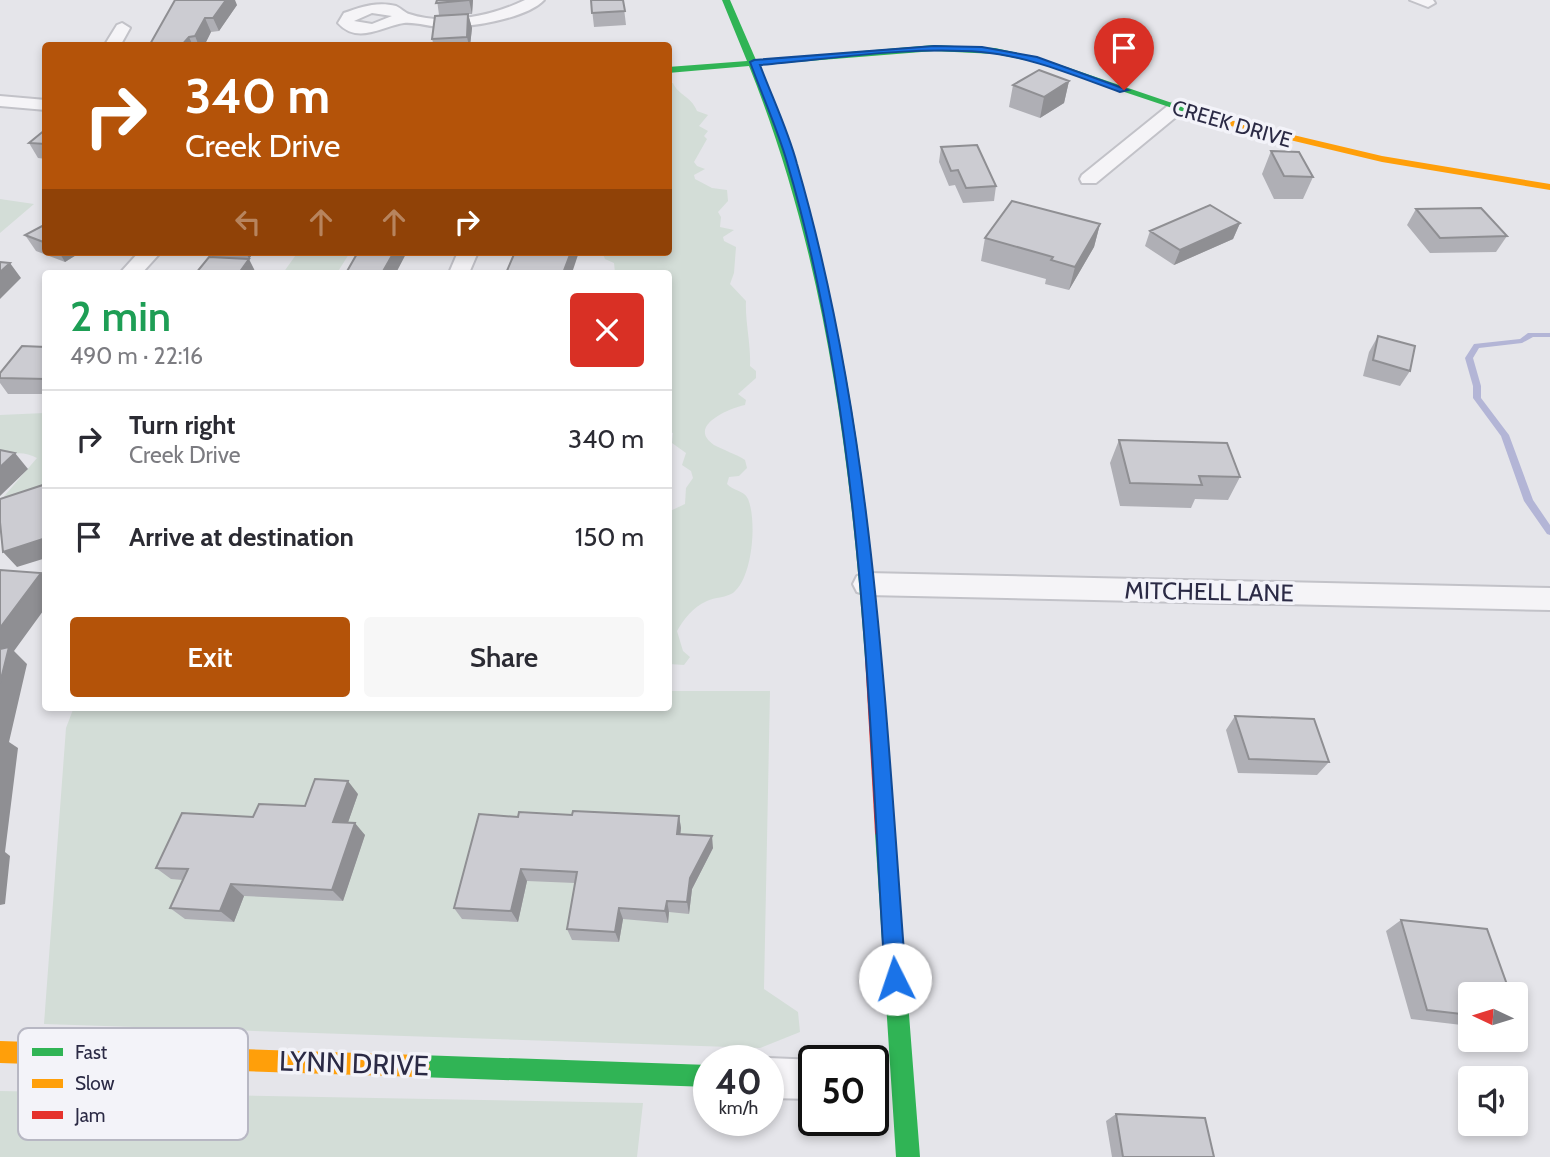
<!DOCTYPE html>
<meta charset="utf-8">
<style>
body{margin:0;font-family:Cabin,sans-serif;background:#f7f7f7;color:#2b2b33;height:100vh;display:flex;flex-direction:column;font-size:26px;white-space:nowrap}
*{box-sizing:border-box;margin:0}
p{font-size:23px;color:#7c7c81}
.icon{flex:none;width:38px;height:38px;fill:none;stroke:currentColor;stroke-width:2;stroke-linecap:round;stroke-linejoin:round}
.map{position:relative;flex:1;overflow:hidden}
.sheet{position:absolute;left:42px;top:270px;width:630px;height:441px;display:flex;flex-direction:column;background:#fff;border-radius:7px;box-shadow:0 4px 10px #0003}
.sheet>*{flex:none}
.top-card{position:absolute;left:42px;top:42px;width:630px;height:214px;border-radius:7px;box-shadow:0 4px 10px #0003;background:#b45309;color:#fff;overflow:hidden}
.needle{width:46px;rotate:274deg}
.fabs{position:absolute;left:1458px;top:982px;display:grid;gap:14px}
.fabs a{display:grid;place-items:center;width:70px;height:70px;border-radius:7px;background:#fff;box-shadow:0 4px 10px #0003;font-size:35px}
.speed{position:absolute;left:693px;top:1045px;display:flex;gap:14px;font-size:35px;font-weight:700;text-align:center}
.speed>*{display:grid;place-content:center;width:91px;height:91px;border-radius:50%;background:#fff;box-shadow:0 4px 10px #0003;line-height:1}
.speed small{font-size:18px;font-weight:400}
.speed .limit{border:4px solid #111;border-radius:10px;background:#fff;color:#111}
.pin{position:absolute;display:grid;place-items:center;width:60px;height:60px;color:#fff;margin:-72px -30px;border-radius:50% 50% 50% 0;rotate:-45deg;box-shadow:0 0 7px #0007}
.pin .icon{rotate:45deg}
.me{position:absolute;width:77px;margin:-38px;rotate:356deg;stroke-linejoin:round;filter:drop-shadow(0 0 5px #0008)}
.turn{display:flex;align-items:center;gap:24px;height:147px;padding:0 28px;font-size:32px}
.turn .icon{width:91px;height:91px;stroke-width:2.5}
.turn b{display:block;font-size:49px;line-height:60px}
.lanes{display:flex;align-items:center;height:66px;padding:0 28px;background:#0003;justify-content:center;gap:35px;direction:ltr}
.lanes .off{opacity:.35}
.round{display:grid;place-items:center;flex:none;width:74px;height:74px;border-radius:7px;background:#f7f7f7}
.headline{display:flex;align-items:center;justify-content:space-between;height:119px;padding:0 28px}
h1{font-size:42px;font-weight:600;line-height:52px;color:#1e9e55}
.cta{display:flex;gap:14px;margin-top:auto;padding:14px 28px}
.cta a{flex:1;height:80px;border-radius:7px;background:#b45309;color:#fff;font-size:28px;font-weight:600;line-height:80px;text-align:center}
.cta a+a{background:#f7f7f7;color:#2b2b33}
ul{padding:0;list-style:none}
li{display:flex;align-items:center;gap:21px;height:98px;padding:0 28px;border-top:2px solid #e1e1e2}
li div{flex:1}
li b{display:block;font-size:26px}
li em{font-style:normal}
.map>svg:first-child{display:block}
.green{fill:#d3ddd7}
.lines{fill:none;stroke-linecap:round;stroke-linejoin:round}
.stream{fill:#b3b5d6;fill-rule:evenodd}
.street-casing{stroke:#c2c2c8;stroke-width:4}
.street{fill:#f5f4f7;fill-rule:evenodd}
.fast{fill:#30b455;fill-rule:evenodd}
.slow{fill:#ff9f0a;fill-rule:evenodd}
.jam{fill:#e5322d;fill-rule:evenodd}
.wall{fill:#afafb5}
.shaded-wall{fill:#8f8f93}
.building{fill:#ccccd2;stroke:#8f8f93;stroke-width:2}
.route{fill:#1a73e8;stroke:#114b97;stroke-width:2}
.labels{text-anchor:middle;stroke-width:7;stroke-linejoin:round;paint-order:stroke}
.far-street-label{font-size:21px;fill:#2b2a45;stroke:#f3f3f9}
.street-label{font-size:24px;fill:#2b2a45;stroke:#f3f3f9}
.near-street-label{font-size:28px;fill:#2b2a45;stroke:#f3f3f9}
.key{fill:#f3f3f9;stroke:#b7b7c3;stroke-width:2}
.key-label{font-size:19px;fill:#2b2a45}
</style>
<div class="map">
<svg width="1550" height="1157" viewBox="0 0 1550 1157">
<rect width="100%" height="100%" fill="#e5e5ea"/>
<path class="green" d="M669,83H673C678,95 691,96 697,111L708,115L699,126L708,131L704,136L707,139L694,162L697,166L705,169L694,175L695,179L712,188L727,190L728,201L718,212L721,217L720,227L734,230L723,237L724,241L736,247L734,273L730,284L746,301C745,322 751,343 750,366L756,371V378L738,394L746,400L745,405C730,408 686,426 714,445C723,450 736,454 745,460L747,468L739,476L729,477L727,484C733,491 744,490 748,499C757,520 753,578 733,593C725,598 715,597 707,601C693,607 684,619 677,631L683,651L690,657L684,665L669,664L668,512L685,504L686,488L693,478L691,471L682,465L686,453L672,443L673,433L669,432L668,273H615L614,263L605,259L602,252H668Z
M0,199L34,204L0,233Z
M298,252H348L349,254L337,273H283Z
M45,413V503L0,501L37,458C25,452 12,451 0,460V415Z
M669,691H770L764,989L798,1012L800,1032L760,1048L44,1024L66,728L74,707H668Z
M0,1091L643,1103L637,1157H0Z"/>
<g class="lines">
<path class="stream" d="M1528,333H1550V337H1533L1522,343L1479,348L1473,358L1481,386V398L1509,435L1533,500L1550,525V535L1547,534L1524,501L1501,436L1473,398V386L1465,358L1474,344L1520,339Z"/>
<g class="street-casing">
<path id="street" d="M525,0H544C526,19 468,28 442,27C429,27 417,22 404,23C382,26 358,45 338,23L344,13C361,7 377,1 396,6C401,8 405,13 409,14C445,26 492,16 525,0ZM372,13L392,16L372,24L354,21Z
M1410,0H1433L1435,3L1428,7Z
M122,23L130,28L120,46H104L117,25Z
M0,96L46,100V110L0,106Z
M1176,103L1182,104L1185,108L1182,112L1096,183H1082L1080,179L1082,175L1170,104Z
M139,252H161L142,273H120Z
M458,252H478L469,273H449Z
M867,573L1550,588V610L867,595L857,592L853,584L857,576Z
M768,1058L817,1060H814V1099L768,1098V1060H762Z"/>
</g>
<use href="#street" class="street"/>
<path class="fast" d="M722,0H730L756,60L934,45L995,48L1040,58L1222,120L1214,122L1035,62L995,54L934,51L758,65C836,254 864,455 881,657L879,662L873,664L867,662L865,657C850,455 825,255 749,66L668,73V67L747,61Z
M885,824L892,827L895,833L920,1157H896L875,833L878,827Z
M419,1055L709,1065V1087L419,1077L411,1074L408,1066L411,1058Z"/>
<path class="slow" d="M1217,117L1382,156L1550,184V190L1382,162L1214,122V118Z
M0,1041L419,1055L427,1058L430,1066L427,1074L419,1077L0,1063Z"/>
<path class="jam" d="M873,650L879,652L881,657L895,833L892,839L885,842L878,839L875,833L865,657L867,652Z"/>
</g>
<path class="wall" d="M175,0L237,5L219,31L211,32L204,46H149Z
M437,0H473L472,14H468L472,28L470,46H434L432,39L439,15Z
M591,0H627H623L626,25L594,27Z
M1069,81L1064,103L1040,118L1009,107L1013,85Z
M46,129V159L38,158L29,143Z
M941,147L996,186L994,201L963,203L955,185L949,186L939,162Z
M1271,151L1313,177L1303,199H1274L1262,174Z
M1416,209L1507,236L1496,252L1430,253L1407,225Z
M1240,223L1233,239L1174,265L1145,246L1150,231Z
M46,224V252H81L65,262L36,251L25,235Z
M1100,224L1094,247L1069,290L1045,284L1046,279L981,261L985,238Z
M210,252H254L249,259L212,257Z
M1378,336L1410,371L1400,386L1363,376L1369,352Z
M46,347V394H8L0,383V373Z
M1119,440L1240,477L1228,500L1195,499L1191,508L1120,506L1110,463Z
M1235,716L1329,762L1317,775L1238,773L1226,730Z
M358,794L348,822L365,835L343,901L244,896L234,922L185,919L170,908L183,880L171,879L156,868L253,817Z
M679,816L681,828L680,835L713,848L692,889L689,914L669,912L668,923L623,919L619,942L572,940L567,929L575,883L527,881L518,922L462,919L454,908L518,817Z
M1401,920L1510,993L1470,994V1026L1411,1019L1386,931Z
M1116,1114L1214,1157H1112L1106,1121Z"/>
<path class="shaded-wall" d="M226,0H235L237,5L219,31L213,18Z
M469,0H473L472,14Z
M468,14L472,28L470,46H469L467,37Z
M205,18L211,32L204,46H199L195,36Z
M189,37L193,46H181Z
M1069,81L1064,103L1040,118L1044,97Z
M1240,223L1233,239L1174,265L1180,250Z
M1100,224L1094,247L1069,290L1075,267Z
M59,252H81L65,262Z
M246,252H254L249,259Z
M394,252H407L396,273H382Z
M571,252H579L572,273H563Z
M249,259L256,273H239Z
M10,263L21,278L0,299V272Z
M15,453L28,469L0,496V467Z
M46,538V558L17,567L3,552Z
M41,573L46,577V607L14,651L27,664L9,742L18,748L5,852L10,856L5,904L0,905V628Z
M348,781L358,794L344,834L333,822Z
M679,816L681,828L679,847L677,834Z
M355,823L365,835L343,901L332,890Z
M712,836L713,848L692,889L689,914L687,902L690,878Z
M521,869L527,881L518,922L511,911Z
M231,884L244,896L234,922L220,911Z
M667,901L669,912L668,923L665,911Z
M619,908L623,919L619,942L615,932Z"/>
<path class="building" d="M175,0H226L213,18H205L195,36L189,37L181,46H149Z
M437,0H469L436,3Z
M591,0H623L625,11L592,13Z
M468,14L467,37L432,39L435,16Z
M1039,70L1069,81L1044,97L1013,85Z
M46,129V144L29,143Z
M977,145L996,186L966,188L958,170L951,171L941,147Z
M1271,151L1299,152L1313,177L1284,176Z
M1012,201L1100,224L1075,267L1051,260L1053,257L985,238Z
M1210,205L1240,223L1180,250L1150,231Z
M1481,208L1507,236L1440,238L1416,209Z
M46,224V243L25,235Z
M358,252H394L382,273H346Z
M515,252H571L563,273H506Z
M209,257L249,259L239,273H196Z
M0,262L10,263L0,272Z
M1378,336L1415,346L1410,371L1373,360Z
M22,346L46,347V379L0,378V373Z
M1119,440L1227,443L1240,477L1199,476L1202,485L1130,483Z
M0,450L15,453L0,467Z
M46,484V538L3,552L0,522V499Z
M0,570L41,573L0,628Z
M9,647L0,683V649Z
M1235,716L1314,719L1329,762L1249,759Z
M315,779L348,781L333,822L355,823L332,890L231,884L220,911L170,908L188,869L156,868L182,813L253,817L259,804L305,806Z
M573,811L679,816L677,834L712,836L690,878L687,902L667,901L665,911L619,908L615,932L567,929L577,872L521,869L511,911L454,908L479,814L518,817L519,812L572,815Z
M1401,920L1487,929L1510,993L1496,992V994H1470V1015L1427,1010Z
M1116,1114L1205,1118L1214,1157H1123Z"/>
<path class="route" d="M934,46L982,47L1037,57L1128,90L1120,92C1075,76 1029,56 981,52C910,46 831,59 760,65C772,97 788,130 797,164C874,428 885,706 906,979L903,986L895,990L888,986L885,979C868,710 864,422 787,162C777,128 762,95 750,62L754,60Z"/>
<g class="labels">
<g class="far-street-label">
<text transform="translate(1232 124) rotate(16)" y="7">CREEK DRIVE</text>
</g>
<g class="street-label">
<text transform="translate(1209 592) rotate(1)" y="8">MITCHELL LANE</text>
</g>
<g class="near-street-label">
<text transform="translate(354 1063) rotate(2)" y="10">LYNN DRIVE</text>
</g>
</g>
<rect x="18" y="1028" width="230" height="112" rx="10" class="key"/>
<rect x="32" y="1048" width="31" height="8" fill="#30b455"/>
<rect x="32" y="1079" width="31" height="9" fill="#ff9f0a"/>
<rect x="32" y="1111" width="31" height="8" fill="#e5322d"/>
<g class="key-label">
<text x="75" y="1059">Fast</text>
<text x="75" y="1090">Slow</text>
<text x="75" y="1122">Jam</text>
</g>
</svg>
<div class="fabs">
<a><svg class="needle" viewBox="-14 -14 28 28"><path d="M0-13l5 13h-10z" fill="#e53935"/><path d="M0 13l5-13h-10z" fill="#7c7c81"/></svg></a>
<a><svg class="icon" aria-label="sound" viewBox="0 0 24 24"><path d="M4 9h4l5-4v14l-5-4H4zM17 9q2 3 0 6"/></svg></a>
</div>
<div class="speed"><div>40<small>km/h</small></div><div class="limit">50</div></div>
<div class="pin" style="left:1124px;top:90px;background:#d93025"><svg class="icon" aria-label="arrive" viewBox="0 0 24 24"><path d="M6 21V4h12l-3 4 3 4H6"/></svg></div>
<svg class="me" style="left:895px;top:979px" viewBox="-20 -20 40 40"><circle r="19" fill="#fff"/><path d="M0-13L10 11 0 6-10 11z" fill="#1a73e8"/></svg>
<div class="top-card">
<div class="turn"><svg class="icon" aria-label="right" viewBox="0 0 24 24"><path d="M7 20v-9h11M14 6l5 5-5 5"/></svg><div><b>340 m</b>Creek Drive</div></div>
<div class="lanes"><svg class="icon off" aria-label="left" viewBox="0 0 24 24"><path d="M17 20v-9H6M10 6l-5 5 5 5"/></svg><svg class="icon off" aria-label="ahead" viewBox="0 0 24 24"><path d="M12 20V5M6 11l6-6 6 6"/></svg><svg class="icon off" aria-label="ahead" viewBox="0 0 24 24"><path d="M12 20V5M6 11l6-6 6 6"/></svg><svg class="icon" aria-label="right" viewBox="0 0 24 24"><path d="M7 20v-9h11M14 6l5 5-5 5"/></svg></div>
</div>
<section class="sheet">
<div class="headline"><div><h1>2 min</h1><p>490 m · 22:16</p></div><a class="round" style="background:#d93025;color:#fff"><svg class="icon" aria-label="close" viewBox="0 0 24 24"><path d="M6 6l12 12M18 6L6 18"/></svg></a></div>
<ul>
<li><svg class="icon" aria-label="right" viewBox="0 0 24 24"><path d="M7 20v-9h11M14 6l5 5-5 5"/></svg><div><b>Turn right</b><p>Creek Drive</p></div><em>340 m</em></li>
<li><svg class="icon" aria-label="arrive" viewBox="0 0 24 24"><path d="M6 21V4h12l-3 4 3 4H6"/></svg><div><b>Arrive at destination</b></div><em>150 m</em></li>
</ul>
<div class="cta"><a>Exit</a><a>Share</a></div>
</section>
</div>
